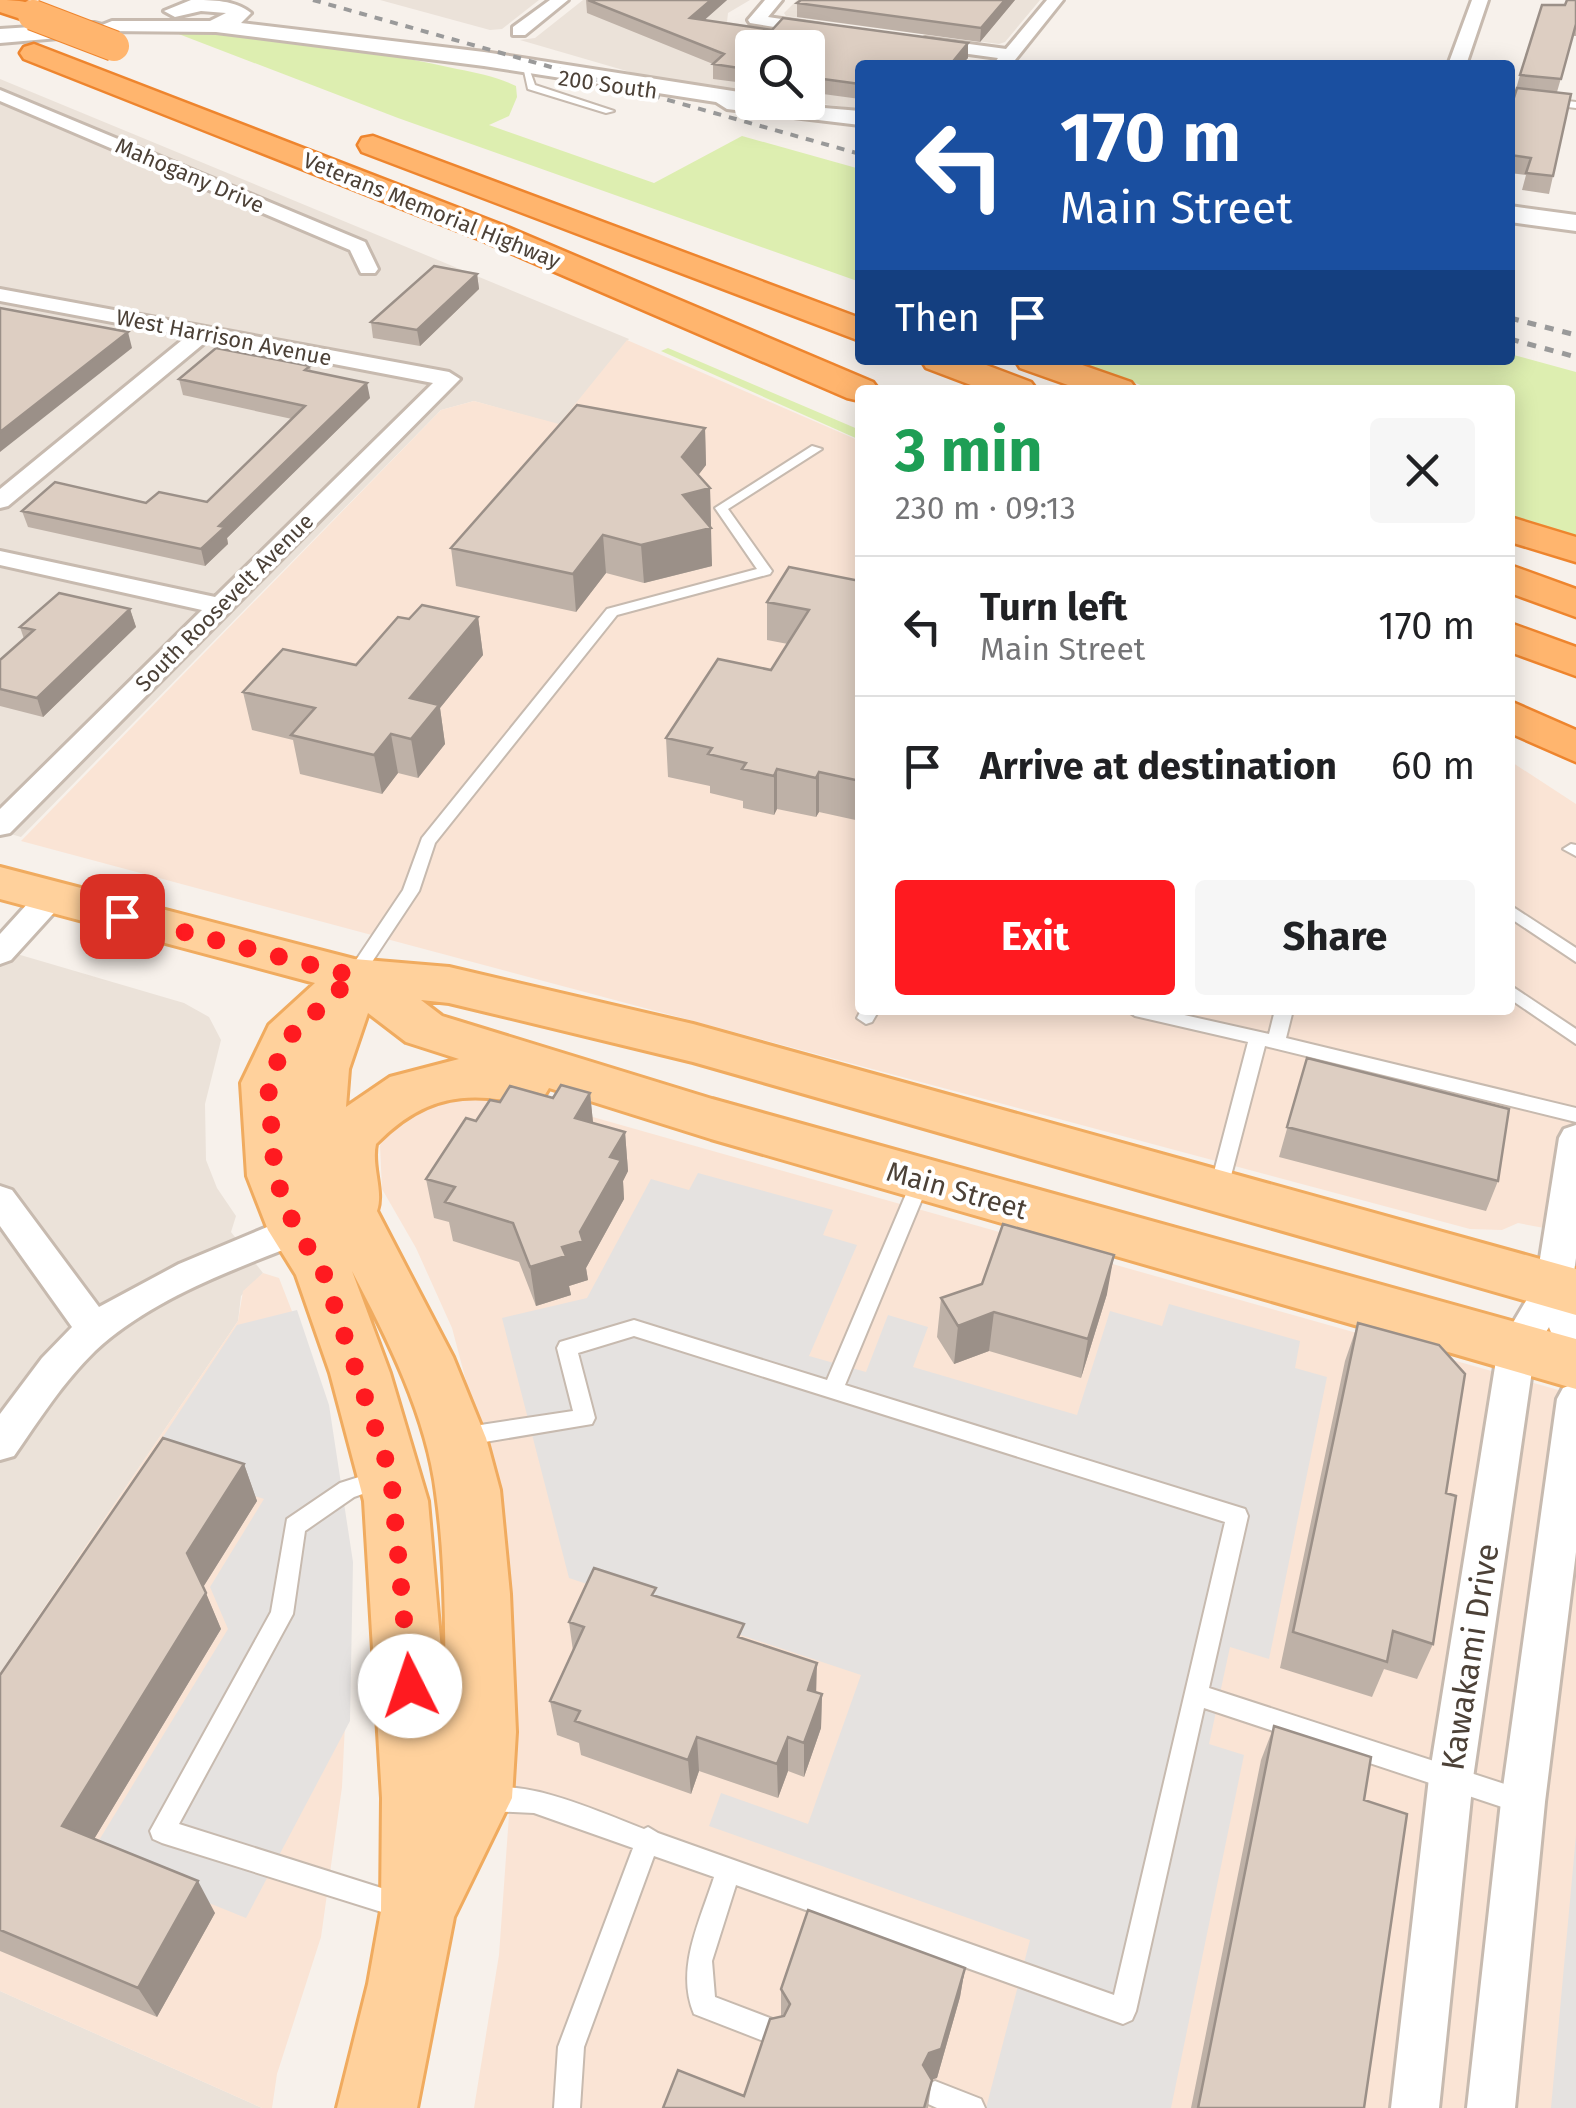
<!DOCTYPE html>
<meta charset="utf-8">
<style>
body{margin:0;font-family:"Fira Sans",sans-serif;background:#f6f6f6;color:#202124;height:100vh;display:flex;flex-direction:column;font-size:38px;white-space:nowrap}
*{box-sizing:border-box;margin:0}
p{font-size:32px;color:#757577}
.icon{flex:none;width:55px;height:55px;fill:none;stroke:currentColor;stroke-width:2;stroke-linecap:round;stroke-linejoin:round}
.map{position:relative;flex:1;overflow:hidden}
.side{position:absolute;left:855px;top:385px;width:660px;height:630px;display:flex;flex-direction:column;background:#fff;border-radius:10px;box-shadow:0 5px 25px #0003}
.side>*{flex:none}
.guide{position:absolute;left:855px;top:60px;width:660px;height:305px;border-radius:10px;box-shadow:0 5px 25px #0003;background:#1a4fa0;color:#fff;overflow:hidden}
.controls{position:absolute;left:735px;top:30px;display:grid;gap:20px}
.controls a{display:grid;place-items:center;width:90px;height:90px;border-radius:10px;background:#fff;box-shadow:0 5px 25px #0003;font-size:50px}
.pin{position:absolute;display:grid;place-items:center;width:85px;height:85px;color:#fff;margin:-42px;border-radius:20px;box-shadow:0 5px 15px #0006}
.me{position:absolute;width:110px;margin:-55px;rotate:356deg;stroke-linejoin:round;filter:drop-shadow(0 0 8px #0008)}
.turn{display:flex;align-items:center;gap:35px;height:210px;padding:0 40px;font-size:45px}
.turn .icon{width:130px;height:130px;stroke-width:2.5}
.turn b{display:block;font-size:70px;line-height:85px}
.then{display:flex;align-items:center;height:95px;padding:0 40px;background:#0003;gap:20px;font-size:38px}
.round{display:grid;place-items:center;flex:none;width:105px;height:105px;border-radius:10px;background:#f6f6f6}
.overview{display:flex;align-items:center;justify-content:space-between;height:170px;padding:0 40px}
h1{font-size:60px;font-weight:700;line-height:75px;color:#1e9e55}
.action{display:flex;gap:20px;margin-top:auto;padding:20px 40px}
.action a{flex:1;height:115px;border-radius:10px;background:#ff1a20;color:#fff;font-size:40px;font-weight:700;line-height:115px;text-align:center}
.action a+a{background:#f6f6f6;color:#202124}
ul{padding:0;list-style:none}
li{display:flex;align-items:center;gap:30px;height:140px;padding:0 40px;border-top:2px solid #e0e0e0}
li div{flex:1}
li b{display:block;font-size:38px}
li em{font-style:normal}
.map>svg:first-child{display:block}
.residential{fill:#ebe2d9}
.commercial{fill:#fae4d5}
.green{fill:#ddeeb0}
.parking{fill:#e5e2e0}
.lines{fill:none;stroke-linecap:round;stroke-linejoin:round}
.service-casing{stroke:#c7baaf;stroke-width:4}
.minor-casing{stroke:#c7baaf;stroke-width:6}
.tertiary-casing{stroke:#c7baaf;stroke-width:6}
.primary-casing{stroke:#f0ab5f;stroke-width:6}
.motorway-casing{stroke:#ee852e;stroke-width:5}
.service{fill:#fff;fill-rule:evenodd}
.minor{fill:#fff;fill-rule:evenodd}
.tertiary{fill:#fff;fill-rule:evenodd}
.primary{fill:#ffd19c;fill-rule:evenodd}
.motorway{fill:#ffb56e;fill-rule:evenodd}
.rail-far1{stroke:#9a9a9a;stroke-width:4;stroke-dasharray:8 8;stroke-linecap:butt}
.rail{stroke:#9a9a9a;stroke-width:5;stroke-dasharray:9 9;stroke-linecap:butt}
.motorway-bridge-casing{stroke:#ee852e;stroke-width:32;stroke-linecap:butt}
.motorway-bridge{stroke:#ffb56e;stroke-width:30}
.wall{fill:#beb1a7}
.shaded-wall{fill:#9b9088}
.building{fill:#ddcec2;stroke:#9b9088;stroke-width:2.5}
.route{stroke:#ff1a20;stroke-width:18;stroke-dasharray:0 32.4}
.labels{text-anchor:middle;stroke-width:8;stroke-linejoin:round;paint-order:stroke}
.far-street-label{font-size:22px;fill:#4c4137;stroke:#fff}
.street-label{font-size:28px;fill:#4c4137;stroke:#fff}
.near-street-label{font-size:32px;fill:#4c4137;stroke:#fff}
</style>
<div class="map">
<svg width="1576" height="2108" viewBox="0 0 1576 2108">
<rect width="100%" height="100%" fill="#f7f1eb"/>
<path class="residential" d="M380,0H539L502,29L490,30Z
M583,0H750L728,13L727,22L987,64L860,65V109L808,102V48H752V93L654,79L520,40L535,38Z
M797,0H1040L1005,42L999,44L786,16L784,13Z
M0,79L629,339L559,425L474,401L441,410L21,837L0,831Z
M0,949L184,1003L209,1017L221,1040L205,1104L206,1160L217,1188L236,1216L231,1232L263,1273L241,1296L238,1321L0,1673Z
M0,1991L262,2108H0Z"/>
<path class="commercial" d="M627,340L860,441V1010H1510V761L1576,804V1234L1518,1223L1502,1230L1470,1229L21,841L441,410L474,401L559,424Z
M490,1088L1576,1395V2108H474L499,1955L516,1717L512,1598L492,1479L452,1328L416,1248L382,1189L380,1145L406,1113L439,1098Z
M263,1273L279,1278L309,1355L348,1661L342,1787L321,1937L277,2074L272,2108H262L0,1991V1673L238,1321L243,1291Z"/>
<path class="green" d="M176,33C271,36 364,48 457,69C478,73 497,77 516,86L517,97L509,116L489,125L654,183L742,136L860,169V282L398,118Z
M668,348L860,430V440L661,351Z
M1510,354L1576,372V538L1510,517V390H1154L1073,360H1510Z"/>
<path class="parking" d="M698,1173L833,1210L823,1235L857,1245L809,1356L866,1372L888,1315L928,1327L913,1367L1077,1415L1110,1311L1162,1326L1169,1304L1300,1341L1295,1368L1327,1377L1269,1659L1230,1647L1209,1744L1244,1755L1171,2108H986L1030,1940L709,1826L721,1793L808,1824L861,1675L569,1578L502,1318L587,1298L651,1179L689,1190Z
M297,1310L329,1405L353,1562L350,1721L246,1918L90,1855L228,1629L210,1587L264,1499L147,1461L237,1325Z
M1576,1835V2108H1551Z"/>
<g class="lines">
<g class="service-casing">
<path id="service" d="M524,71H530L535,85L614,111L606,113L528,89Z
M1510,94L1576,102V108L1510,100Z
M812,446L822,449L728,509L772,571L770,574L617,615L435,843L419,891L360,980H348L346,976L348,972L403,890L422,838L607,609L757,569L715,508Z
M1571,844L1576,845V856L1563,849Z
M1510,905L1576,948V962L1510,918Z
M1510,985L1576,1029V1044L1510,999Z
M861,1010H879L872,1022L866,1024L857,1018Z
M1126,1010H1162L1269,1034L1275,1010H1293L1286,1038L1576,1108V1122L1265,1046L1227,1191L1225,1196H1211L1209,1191L1248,1042L1135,1016Z
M921,1173L928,1175L930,1180L845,1385L1245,1509L1248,1516L1209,1688L1523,1790L1531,1794L1535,1802L1531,1810L1523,1814L1204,1708L1136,2011L1132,2020L1123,2024L736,1885L712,1961L715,1997L783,2023L787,2032L783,2041L774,2045L694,2014C675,1969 700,1921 714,1877L654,1856L584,2047L580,2108H554L558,2047L633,1848L534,1813L489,1811L481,1807L477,1799L481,1791C520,1775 604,1814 644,1829L648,1827L658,1833L1114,1995L1225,1522L634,1336L578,1353L595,1418L592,1424L461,1446L454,1443L451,1437L454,1431L461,1428L573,1411L557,1348L560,1342L634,1320L827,1380L912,1180L914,1175Z
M381,1470L388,1473L392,1479L388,1485L354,1497L305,1531L293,1614L179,1824L413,1898L416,1907L413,1916L404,1919L162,1843L153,1839L150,1831L271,1612L287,1519L340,1483Z
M935,2081L981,2099L985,2108H937L926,2103L922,2094L926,2085Z"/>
</g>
<g class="minor-casing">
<path id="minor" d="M550,0H568L525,35H513V27Z
M765,0H782L768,17L822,25L830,30L822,35L750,23L748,20Z
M1047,0H1063L1011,65H993L998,58L925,48L917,43L925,38L1006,49Z
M1472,0H1488L1466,65H1448Z
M0,90L365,242L378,269L375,273H361L350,250L0,101Z
M0,289L449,372L460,379L10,833L0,835V809L202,610L0,565V551L215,597L433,383L208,340L8,506L0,508V489L187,336L0,301Z
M50,888L61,891L65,898L61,905L11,960L0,964V934L39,891Z
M1576,1125V1258L1572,1286L1576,1298V1368L1563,1364L1549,1327L1535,1350L1473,1778L1439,2108H1391L1429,1778L1498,1348L1536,1284L1559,1138L1564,1129Z
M0,1186L12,1190L99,1307L179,1264L284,1220L296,1216L308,1220L314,1230L308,1240C237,1268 152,1298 95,1351C63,1382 39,1420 14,1456L0,1460V1414L42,1358L72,1327L0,1226Z
M1576,1383V1552L1545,1802L1515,2108H1467L1501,1802L1557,1399L1563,1388Z"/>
</g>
<g class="tertiary-casing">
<path id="tertiary" d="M191,0C213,0 235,0 251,13L241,23L484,52L752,94V102L860,111V125L727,109L716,102L484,66L216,32L104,31L94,35L0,43V29L94,23L102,25L112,21H210L226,13L201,11L175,17L164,11Z
M1510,206L1576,215V231L1510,222Z"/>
</g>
<g class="primary-casing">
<path id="primary" d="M0,867L354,959L449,967L693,1024L1576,1269V1315L693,1062L449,1003L421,1000L442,1016L712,1099L1576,1339V1389L711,1139L549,1088L543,1098C523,1104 509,1100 488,1098C442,1094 408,1111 376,1144C371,1166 384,1191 377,1211L453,1357L486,1438L500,1490L510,1594L516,1732L512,1798L454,1917L417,2108H337L368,1984L381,1911L382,1798L364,1501L330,1373L296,1275L268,1230L247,1176L241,1083L269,1025L315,983L0,899ZM368,1013L406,1042L459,1059L390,1077L346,1107L349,1069ZM352,1271C387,1338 427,1417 436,1493C446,1563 445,1636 446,1707L428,1501L390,1373Z"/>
</g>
<g class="motorway-casing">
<path id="motorway" d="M0,0C16,0 37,1 47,15L33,23L0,12Z
M34,44L505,226L873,382L879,390H860V401L847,398L481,240L24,59L20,53L24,47Z
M373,136L860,318V341L362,152L358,145L362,138Z
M921,360H973L1031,382L1037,390H984L926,368Z
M1015,360H1068L1131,382L1137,390H1082L1020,368Z
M1510,517L1576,537V562L1510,542Z
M1510,565L1576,589V617L1510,593Z
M1510,623L1576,647V676L1510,652Z
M1510,701L1576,730V762L1510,733Z"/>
</g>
<use href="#service" class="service"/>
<use href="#minor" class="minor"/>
<use href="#tertiary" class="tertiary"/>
<use href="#primary" class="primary"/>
<use href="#motorway" class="motorway"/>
<path class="rail-far1" d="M313,0L860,154"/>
<path class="rail" d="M1510,318L1576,335
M1510,339L1576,357"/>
<g class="motorway-bridge-casing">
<path id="motorway-bridge" d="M33,15L114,46"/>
</g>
<use href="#motorway-bridge" class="motorway-bridge"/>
</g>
<path class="wall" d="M586,0H727L704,20L968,58L961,65H860V99L808,92V48H752V84L713,79V64L587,13Z
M1015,0L980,42L797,17V3Z
M1576,0V36H1573L1557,92L1553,176L1549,194L1522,190L1526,175L1510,173V110L1520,75L1565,5Z
M477,274L479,289L420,346L373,338L371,322Z
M310,366L311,372L370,398L227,538L228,544L205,566L28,527L22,511L146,503L207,502L292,419L183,395L179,379Z
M705,428L706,465L698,475L710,488L711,526H709L712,566L644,583L606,573L576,612L456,586L451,548Z
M860,581V821L819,812L816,817L777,809L774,815L743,808V801L710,793V786L668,777L666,738L771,670L788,644L767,640V602Z
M130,609L136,627L43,717L0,706V660L24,639L20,627Z
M478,617L483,655L440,708L445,744L418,778L398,773L382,794L300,774L293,740L252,730L243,692L356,665L409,619Z
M1307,1058L1498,1181L1486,1211L1279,1157Z
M590,1093L593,1123L625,1132L628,1171L623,1181L624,1199L586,1268L588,1280L569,1286L571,1295L536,1306L519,1262L453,1241L449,1222L434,1218L426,1179L476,1121L553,1098Z
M1107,1294L1081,1378L989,1351L954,1364L937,1337L941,1298Z
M1358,1323L1446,1493L1433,1644L1417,1679L1384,1669L1372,1697L1280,1668L1345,1361Z
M244,1464L257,1501L203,1587L221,1629L94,1839L215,1913L157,2017L0,1951V1675Z
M656,1596L744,1639L816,1692L822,1694L821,1728L804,1777L788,1771L778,1798L699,1771L691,1794L581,1755L579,1743L557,1735L550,1701L573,1651L569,1622Z
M1274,1726L1364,2108H1191L1261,1760Z
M965,1968L960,1997L937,2078L932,2079L928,2108L744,2096L781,2016V1989Z"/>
<path class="shaded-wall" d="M711,0H727L691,32L690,18Z
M1005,0H1015L980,42L981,28Z
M968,43V58L961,65H950Z
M477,274L479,289L420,346L417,330Z
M128,332L132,348L0,452V432Z
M367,383L370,398L227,538L228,544L205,566L201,549L219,526Z
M705,428L706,465L684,494L682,457Z
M710,488L711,526L684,533L683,495Z
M711,528L712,566L644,583L641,545Z
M603,535L606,573L576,612L573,574Z
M130,609L136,627L43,717L37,698Z
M478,617L483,655L440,708L445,744L418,778L411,739L410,698Z
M391,734L398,773L382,794L374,755Z
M777,769V809L774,815V776Z
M819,772V812L816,817V778Z
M590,1093L594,1132L575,1118Z
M625,1132L628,1171L623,1181L624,1199L586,1268L588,1280L569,1286L571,1295L536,1306L530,1267L580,1232L610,1157Z
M1114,1255L1107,1294L1081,1378L1088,1339Z
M994,1312L989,1351L954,1364L958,1326Z
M244,1464L257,1501L202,1589L187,1553Z
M206,1593L221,1629L82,1859L62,1826Z
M817,1663L816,1698L808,1690Z
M822,1694L821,1728L804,1777V1743Z
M697,1737L699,1771L691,1794L688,1760Z
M788,1737V1771L778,1798L777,1764Z
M198,1881L215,1913L157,2017L138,1988Z
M965,1968L960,1997L937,2078L924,2082L923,2065Z"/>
<path class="building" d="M588,0H711L690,18L772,30L783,18L968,43L950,65H860V84L808,77V48H752V70L713,64L724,54Z
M801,0H1005L981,28L797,3Z
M1567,0H1576V24L1561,79L1520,75L1542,5H1565Z
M1517,88L1571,94L1553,176L1526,173L1531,158L1510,155V110Z
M434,266L477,274L417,330L371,322Z
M0,308L128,332L0,432Z
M216,348L310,366L305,370L367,383L219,526L225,527L201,549L22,511L55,482L146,503L159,492L207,502L305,406L179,379Z
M577,405L705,428L682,457L710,488L683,495L711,528L641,545L603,535L573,574L451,548Z
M789,567L860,581V781L819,772L816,778L777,769L774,776L742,769L746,763L708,754L712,748L666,738L718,659L771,670L809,610L767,602Z
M59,593L130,609L37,698L0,689V660L34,630L20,627Z
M422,605L478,617L410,698L439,705L411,739L391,734L374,755L291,735L315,708L243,692L283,649L356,665L398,617L409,619Z
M1307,1058L1509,1109L1498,1181L1287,1127Z
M561,1085L590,1093L575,1118L625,1132L610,1157L621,1160L580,1232L583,1241L562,1247L566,1256L530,1267L513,1223L445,1202L455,1187L426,1179L466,1118L476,1121L490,1100L500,1102L510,1086L553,1098Z
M1003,1224L1114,1255L1088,1339L994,1312L958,1326L941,1298L982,1284Z
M1358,1323L1439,1345L1465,1374L1446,1493L1456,1496L1433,1644L1393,1631L1387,1662L1293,1632Z
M163,1438L244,1464L187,1553L206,1593L62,1826L198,1881L138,1988L0,1930V1675Z
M594,1568L656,1588L652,1595L744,1624L738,1637L817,1663L808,1690L822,1694L804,1743L788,1737L777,1764L697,1737L688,1760L575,1721L580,1711L550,1701L584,1627L569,1622Z
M1274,1726L1371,1757L1364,1800L1407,1814L1364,2108H1198Z
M808,1910L965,1968L941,2049L929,2053L923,2065L932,2080L924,2108H663L678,2070L744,2096L770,2019L784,2016L790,2004L781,1989Z"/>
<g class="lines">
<path class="route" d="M122,916L354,976L288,1038L268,1083L275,1176L296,1230L322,1268L391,1476L410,1686"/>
</g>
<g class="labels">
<g class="far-street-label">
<text transform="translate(608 84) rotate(8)" y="8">200 South</text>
<text transform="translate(190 175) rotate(23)" y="8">Mahogany Drive</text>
<text transform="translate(432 210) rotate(22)" y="8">Veterans Memorial Highway</text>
<text transform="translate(224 337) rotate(11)" y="8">West Harrison Avenue</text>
<text transform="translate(224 602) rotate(-45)" y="8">South Roosevelt Avenue</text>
</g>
<g class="street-label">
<text transform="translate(957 1190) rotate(16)" y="10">Main Street</text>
</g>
<g class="near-street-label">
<text transform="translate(1470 1657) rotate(-81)" y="11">Kawakami Drive</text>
</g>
</g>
</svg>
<div class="controls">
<a><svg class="icon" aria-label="search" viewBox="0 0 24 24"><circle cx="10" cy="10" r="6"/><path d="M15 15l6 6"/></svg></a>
</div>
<div class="pin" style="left:122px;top:916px;background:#d93025"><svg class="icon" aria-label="arrive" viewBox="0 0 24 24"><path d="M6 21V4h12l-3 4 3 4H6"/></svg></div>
<svg class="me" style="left:410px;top:1686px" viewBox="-20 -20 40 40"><circle r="19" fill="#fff"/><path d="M0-13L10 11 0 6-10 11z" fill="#ff1a20"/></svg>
<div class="guide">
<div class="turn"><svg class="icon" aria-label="left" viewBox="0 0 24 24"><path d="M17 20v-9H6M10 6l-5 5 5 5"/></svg><div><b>170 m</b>Main Street</div></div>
<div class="then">Then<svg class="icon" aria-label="arrive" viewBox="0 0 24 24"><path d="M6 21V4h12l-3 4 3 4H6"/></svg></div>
</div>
<section class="side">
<div class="overview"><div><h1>3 min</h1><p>230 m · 09:13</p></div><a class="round"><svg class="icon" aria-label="close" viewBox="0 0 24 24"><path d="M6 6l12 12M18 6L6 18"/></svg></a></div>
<ul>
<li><svg class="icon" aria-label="left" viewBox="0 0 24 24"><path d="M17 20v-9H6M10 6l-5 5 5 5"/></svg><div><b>Turn left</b><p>Main Street</p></div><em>170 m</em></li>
<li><svg class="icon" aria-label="arrive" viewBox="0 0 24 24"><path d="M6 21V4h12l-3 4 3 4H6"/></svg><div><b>Arrive at destination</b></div><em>60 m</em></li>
</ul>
<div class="action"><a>Exit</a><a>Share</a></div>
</section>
</div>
